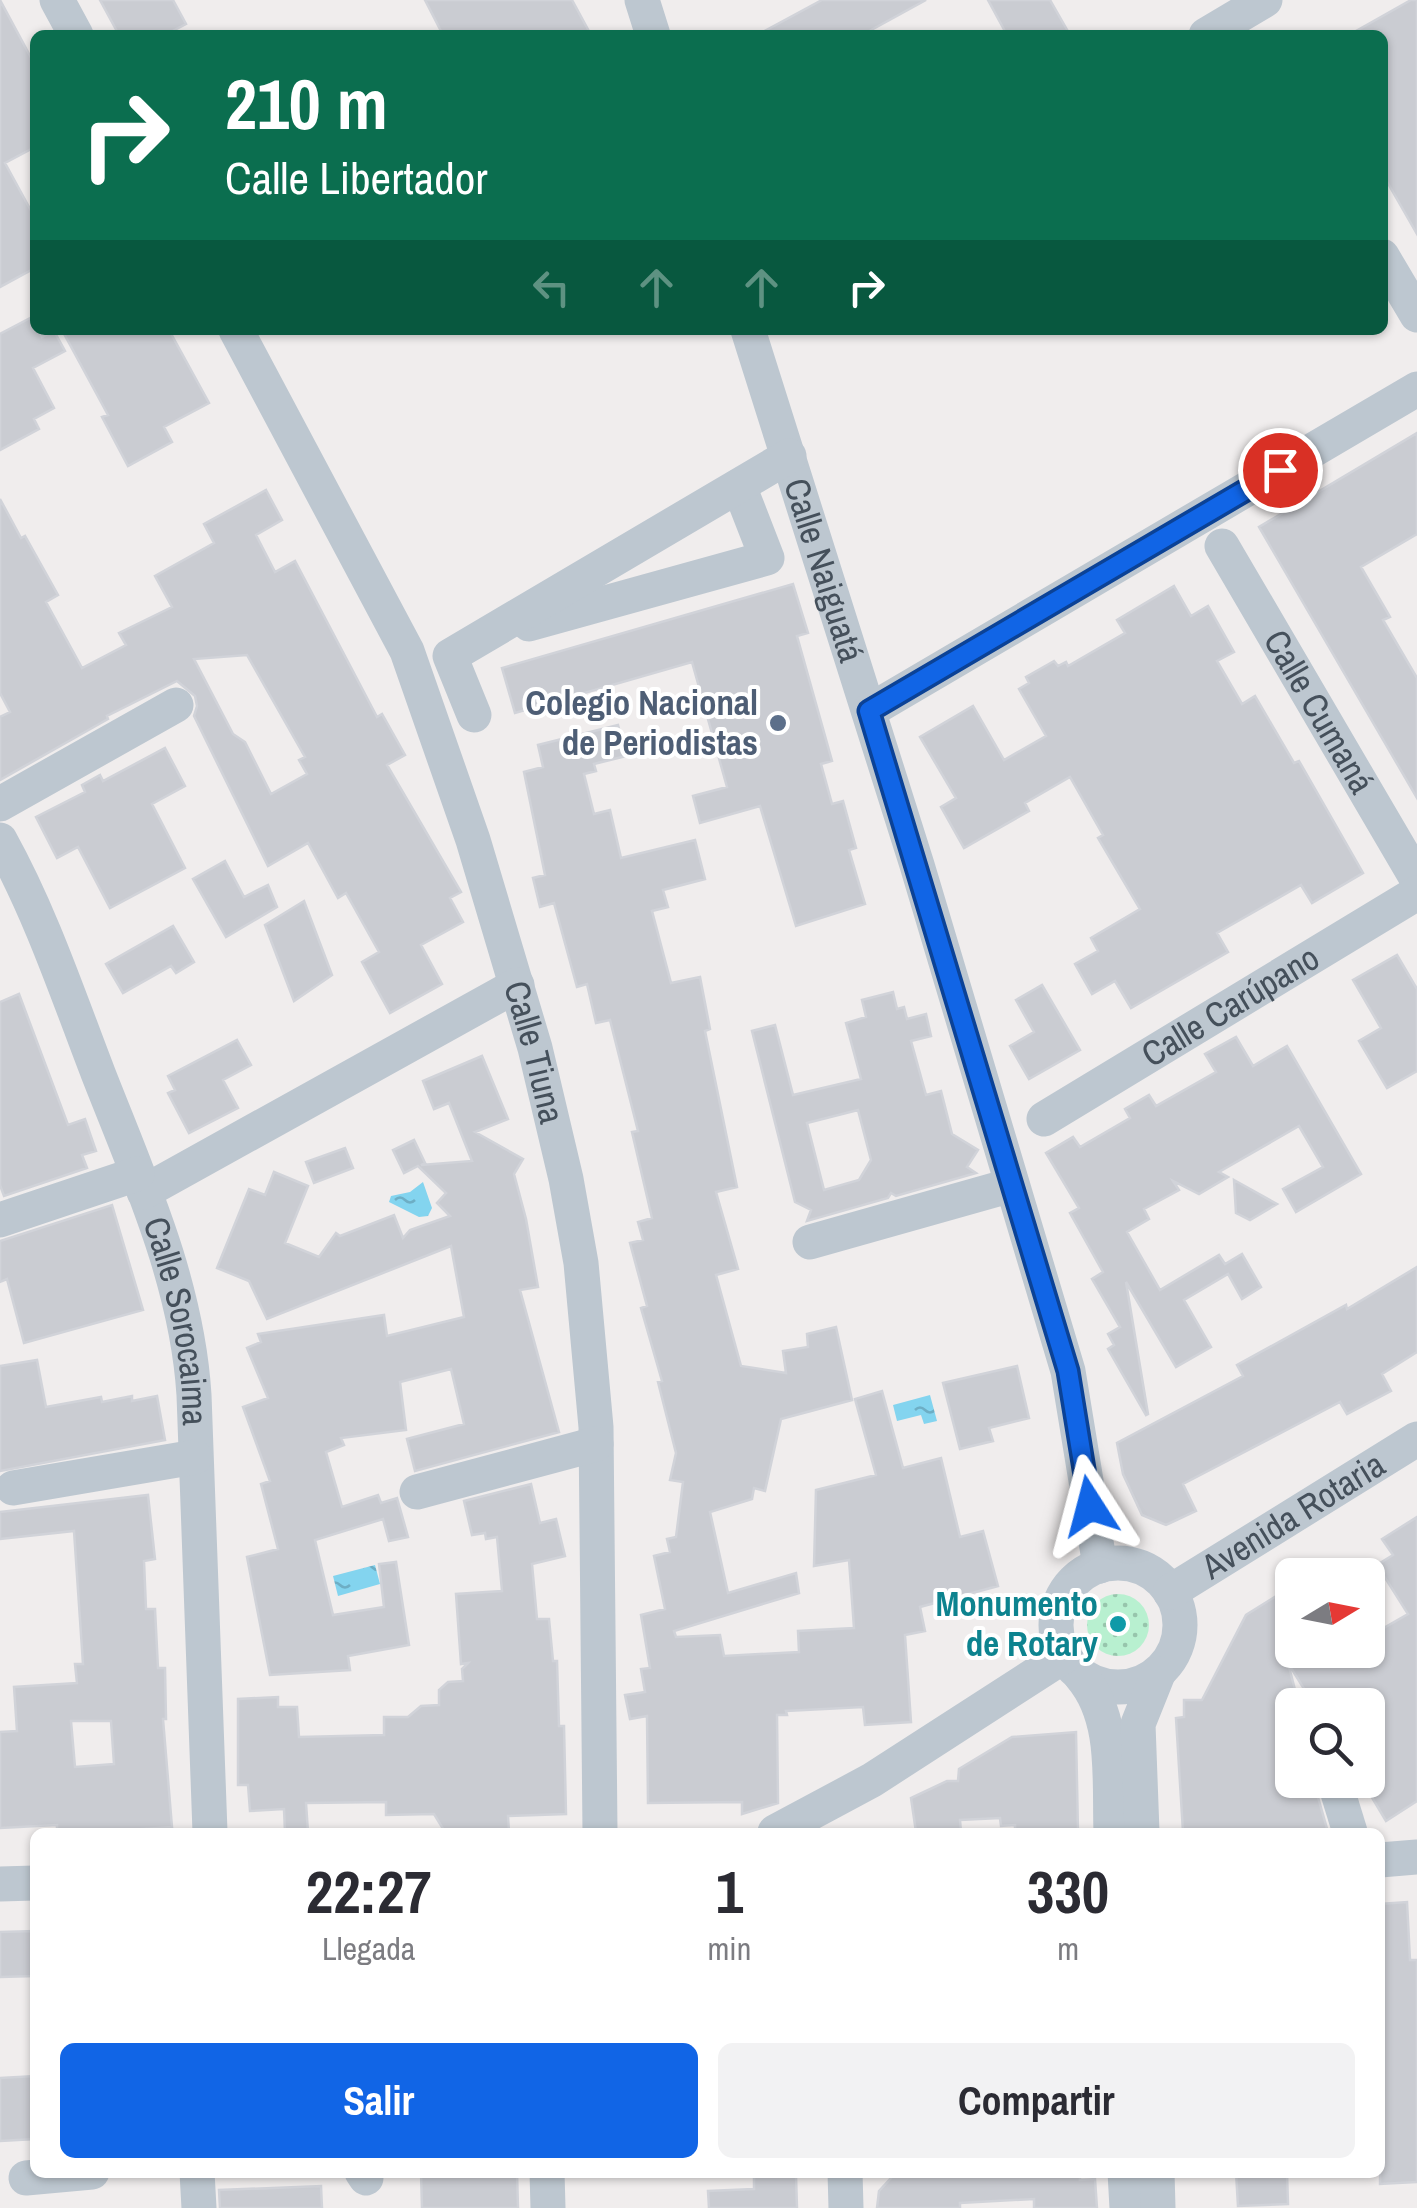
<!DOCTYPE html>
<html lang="es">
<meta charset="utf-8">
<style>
body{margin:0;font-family:"Archivo Narrow",sans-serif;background:#f2f2f3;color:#2b2b33;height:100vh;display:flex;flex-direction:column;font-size:38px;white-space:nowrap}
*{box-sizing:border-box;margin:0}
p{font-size:32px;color:#7c7c81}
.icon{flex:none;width:55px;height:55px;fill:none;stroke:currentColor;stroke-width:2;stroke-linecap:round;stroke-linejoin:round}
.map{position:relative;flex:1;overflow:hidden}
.details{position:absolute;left:30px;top:1828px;width:1355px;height:350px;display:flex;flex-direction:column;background:#fff;border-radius:15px;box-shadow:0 2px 8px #0004}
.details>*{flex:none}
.guide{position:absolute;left:30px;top:30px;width:1358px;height:305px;border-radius:15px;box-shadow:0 2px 8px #0004;background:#0b6e4f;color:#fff;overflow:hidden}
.needle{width:65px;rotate:80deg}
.controls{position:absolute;left:1275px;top:1558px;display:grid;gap:20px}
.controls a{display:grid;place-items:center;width:110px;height:110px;border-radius:15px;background:#fff;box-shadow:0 2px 8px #0004;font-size:50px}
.pin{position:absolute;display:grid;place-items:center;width:85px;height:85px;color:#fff;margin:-42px;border:5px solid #fff;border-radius:50%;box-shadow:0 2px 10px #0007}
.me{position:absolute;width:110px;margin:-55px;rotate:351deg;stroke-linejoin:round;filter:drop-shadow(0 0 8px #0008)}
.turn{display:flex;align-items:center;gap:35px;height:210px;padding:0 30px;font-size:45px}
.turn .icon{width:130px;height:130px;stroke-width:2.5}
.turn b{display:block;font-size:70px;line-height:85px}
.lanes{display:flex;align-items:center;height:95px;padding:0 30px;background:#0003;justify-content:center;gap:50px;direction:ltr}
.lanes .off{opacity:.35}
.eta{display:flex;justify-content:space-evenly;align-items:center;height:170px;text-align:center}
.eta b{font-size:60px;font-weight:700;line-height:70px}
.action{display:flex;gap:20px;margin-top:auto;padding:20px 30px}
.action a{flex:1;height:115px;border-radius:15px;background:#1165e6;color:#fff;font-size:40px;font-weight:700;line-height:115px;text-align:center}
.action a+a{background:#f2f2f3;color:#2b2b33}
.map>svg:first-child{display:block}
.grass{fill:url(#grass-dots)}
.water{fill:url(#water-ripples)}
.building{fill:#caccd2;stroke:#d1d3d9;stroke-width:2.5;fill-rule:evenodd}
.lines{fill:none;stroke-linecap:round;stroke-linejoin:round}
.minor{stroke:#bdc7d0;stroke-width:35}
.route-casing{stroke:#0b4296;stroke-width:25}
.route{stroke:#1165e6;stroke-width:18}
.service-dot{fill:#5c6f8a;stroke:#fff;stroke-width:4}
.culture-dot{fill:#0f9aa8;stroke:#fff;stroke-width:4}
.labels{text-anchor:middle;stroke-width:8;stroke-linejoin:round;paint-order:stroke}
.street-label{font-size:35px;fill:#45505b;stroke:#fff}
.service-label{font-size:35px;font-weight:bold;fill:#4e5e75;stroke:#fff;text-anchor:end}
.culture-label{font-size:35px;font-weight:bold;fill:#0d838f;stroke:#fff;text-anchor:end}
</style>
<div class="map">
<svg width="1417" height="2208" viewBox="0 0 1417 2208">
<defs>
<pattern id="grass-dots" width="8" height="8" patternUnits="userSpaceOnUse" patternTransform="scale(2.5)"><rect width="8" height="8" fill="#b8f0d0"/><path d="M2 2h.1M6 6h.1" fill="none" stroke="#97c5ac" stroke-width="1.8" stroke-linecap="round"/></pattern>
<pattern id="water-ripples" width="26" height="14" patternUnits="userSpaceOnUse" patternTransform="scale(2.5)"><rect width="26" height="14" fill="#83d4ef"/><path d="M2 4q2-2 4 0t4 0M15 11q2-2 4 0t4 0" fill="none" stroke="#6daec5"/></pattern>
</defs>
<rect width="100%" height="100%" fill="#f0eded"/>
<path class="grass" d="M1087 1625a31 31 0 1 1 62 0a31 31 0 1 1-62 0Z"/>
<path class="water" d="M423,1182L432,1208L428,1216L419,1217L389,1202L391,1196L410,1192Z
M930,1395L937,1421L924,1424L921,1415L897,1421L893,1405Z
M375,1565L380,1584L338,1596L333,1576Z"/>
<path class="building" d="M0,0L35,65V147L5,163L35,218V268L0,287Z
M100,0H173L186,24L165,35H119Z
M425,0H572L591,35H443Z
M822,0H926L862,35H757Z
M988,0H1050L1070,35H1007Z
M1411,0H1417V234L1382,173V35H1349Z
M32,317L35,330H39L42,337L54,331L65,351L33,368L54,408L34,419L39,429L0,450V334Z
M62,330H169L209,403L164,427L172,442L128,466L102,417L108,415Z
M1417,433V534L1361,567L1390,617L1383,620L1417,678V798L1259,527Z
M266,490L282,520L256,535L275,572L295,561L377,717L382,714L405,755L387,765L461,892L450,898L463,922L421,945L442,984L390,1013L362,962L379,952L346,893L338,898L308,843L268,866L194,716L197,706L195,696L177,681L107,716L108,719L0,780V717L10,712L0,693V499L21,538L25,536L58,595L46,602L82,668L126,645L119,633L172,607L155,576L214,543L204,524ZM247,655L305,757L299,760L307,774L271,794L245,742L233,734L194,659Z
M793,584L808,633L797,636L832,761L821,764L832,804L843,801L856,848L849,850L865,904L796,926L760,806L700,823L693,796L727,787L692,662L515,713L502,668Z
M1174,586L1191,616L1208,606L1234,652L1217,661L1242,704L1255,696L1294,763L1299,761L1363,873L1312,903L1301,885L1217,933L1228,952L1131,1008L1115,981L1092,994L1075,964L1098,951L1091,938L1140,909L1098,838L1103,835L1070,777L1025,803L1029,811L964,848L941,807L956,798L920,737L973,706L1004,760L1046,736L1019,689L1029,683L1026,677L1054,661L1058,666L1066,662L1068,666L1125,633L1117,620Z
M618,725L626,756L594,764L596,771L584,774L594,814L610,810L621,858L695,840L705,879L663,890L668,907L652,911L671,983L700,977L710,1029L705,1031L737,1187L716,1192L738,1269L716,1275L741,1366L786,1373L783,1351L808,1347L807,1334L836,1327L852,1400L781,1419L765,1491L754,1488L752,1499L710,1512L728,1593L796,1573L799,1593L674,1631L676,1637L720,1635L724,1656L799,1652L798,1631L854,1628L849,1560L814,1566L816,1490L876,1475L855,1399L882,1391L903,1468L941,1458L960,1537L983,1531L998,1586L920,1607L925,1631L905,1635L911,1722L865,1725L863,1707L786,1711L787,1715H777L778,1803L742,1814V1802L648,1803L647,1716L630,1719L625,1695L645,1692L641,1669L650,1668L641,1615L665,1609L654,1556L670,1552L667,1539L676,1537L683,1482L670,1480L676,1453L658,1382L662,1381L641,1308L647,1306L630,1243L643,1240L638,1222L652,1218L632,1132L638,1131L610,1020L596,1023L587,984L577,987L554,903L540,907L533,878L545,875L524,772L543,767L538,745Z
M165,748L185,786L152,804L185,868L110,908L78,847L57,858L36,817L85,792L82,785L100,775L103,781Z
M225,861L244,897L268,885L277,907L226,937L193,879Z
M304,901L332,975L294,1001L265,925Z
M173,926L194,962L176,973L171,966L123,993L106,964Z
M1397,955L1417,989V1071L1387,1088L1359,1041L1381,1028L1353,980Z
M1042,985L1080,1050L1029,1079L1010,1046L1034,1032L1016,1000Z
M893,992L897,1009L904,1007L907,1019L926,1014L931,1036L911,1041L926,1095L941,1091L952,1134L978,1150L967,1167L976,1173L896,1196L891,1193L888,1198L807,1221L811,1210L795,1202L752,1031L775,1025L793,1095L861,1079L846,1023L866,1017L862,1000ZM858,1110L871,1160L859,1180L824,1190L807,1123Z
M19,994L68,1125L85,1119L96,1151L82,1155L87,1168L4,1196L0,1185V1002Z
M1236,1037L1253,1066L1287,1046L1361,1174L1296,1212L1283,1189L1323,1167L1299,1126L1219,1172L1228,1177L1199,1194L1173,1181L1179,1190L1144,1209L1149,1219L1127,1232L1160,1290L1219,1255L1225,1264L1242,1254L1261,1287L1242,1299L1228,1274L1184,1300L1211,1347L1176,1367L1126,1282L1148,1414L1146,1415L1108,1349L1114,1345L1108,1334L1120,1327L1092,1279L1103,1272L1070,1213L1079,1208L1046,1153L1073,1137L1080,1147L1130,1118L1125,1109L1149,1095L1156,1106L1216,1072L1205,1054Z
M237,1040L251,1065L223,1080L238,1108L189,1133L168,1093L175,1090L168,1076Z
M482,1056L508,1119L475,1132L523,1159L514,1174L526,1219L538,1287L520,1290L559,1432L415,1471L407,1439L464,1424L451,1369L400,1382L406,1430L341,1438L344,1445L326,1452L342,1507L378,1495L381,1503L397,1498L408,1537L389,1541L383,1519L315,1540L333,1615L384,1607L379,1564L396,1562L409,1645L348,1656L350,1670L270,1675L247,1557L278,1549L261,1484L270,1481L243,1407L268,1398L247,1348L261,1342L258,1334L384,1315L387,1336L464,1317L451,1246L267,1319L249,1281L217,1268L249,1189L265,1195L274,1172L308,1186L285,1243L319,1257L336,1233L340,1236L394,1215L403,1238L410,1230L450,1216L437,1203L446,1193L418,1166L404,1173L393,1150L414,1140L425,1163L421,1165L472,1161L449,1103L434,1109L423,1081Z
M345,1148L353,1168L314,1183L306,1162Z
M1234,1180L1277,1204L1250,1220L1236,1213Z
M112,1205L143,1310L24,1343L7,1279L0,1282V1241Z
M1417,1267V1352L1382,1374L1391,1391L1347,1414L1340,1402L1183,1484L1196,1511L1166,1525L1142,1515L1123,1474L1117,1443L1243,1376L1237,1365L1346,1305L1347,1309Z
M37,1360L46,1407L101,1397L102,1402L132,1396V1401L157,1396L165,1440L0,1471V1366Z
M1017,1366L1029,1418L989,1428L993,1441L960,1449L943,1383Z
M531,1484L540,1523L556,1519L565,1556L532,1564L537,1619H549L553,1661H557L559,1726H564L566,1814L508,1816L509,1832H445L434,1814L386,1815V1802L306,1803L308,1832H285L284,1809L250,1811L248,1785H238V1699L278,1697V1707H297L299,1737L384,1735V1717H408L421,1706L439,1705V1690L448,1682L463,1681L462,1669L468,1663L461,1664L456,1594L502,1591L497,1537L486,1539L485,1533L472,1535L464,1501Z
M148,1495L155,1559L144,1561L146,1609H155L158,1668H165L166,1719H163L172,1827L100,1832H57V1825L0,1828V1732L17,1731L14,1687L77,1683L75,1664H83L74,1531L0,1539V1512ZM71,1721H111L114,1764L75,1767Z
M1417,1517V1801L1386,1821L1368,1791V1705H1314L1288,1663L1299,1705H1292V1780H1313L1328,1832H1183L1176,1718L1184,1717V1700H1202L1246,1615L1292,1586V1650H1368V1637L1408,1614L1377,1565L1393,1555L1382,1539Z
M1076,1732L1078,1832H1015V1825L1001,1826L1000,1818L960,1820L961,1832H916L911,1798L947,1781H958L959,1769L1012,1737Z
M1407,1902L1410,1960H1417V2182L1380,2184V1904Z
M35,1931V1976L0,1977V1932Z
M35,2076V2139L0,2141V2078Z
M421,2172H517L518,2208H422Z
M965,2172H1080V2180L1095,2179L1097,2208H1034V2199L960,2203V2208H877L879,2191L892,2177Z
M1236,2172H1287L1288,2204L1238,2206Z
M796,2175L797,2208H709L708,2191L754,2189V2176Z
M321,2186L322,2208H220L219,2190Z"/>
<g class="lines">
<g class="minor">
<path d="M57,0L76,35"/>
<path d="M642,0L653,35"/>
<path d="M1206,35L1265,0"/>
<path d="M1382,256L1417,315"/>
<path id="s1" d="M236,330L407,651L473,840L535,1048L566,1179L581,1263L596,1427L600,1832"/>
<path id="s2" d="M748,330L917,865L1068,1371L1100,1566"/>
<path id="s3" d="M1222,546L1417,879"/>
<path d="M529,624L767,558L739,486"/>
<path d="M869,711L1417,389"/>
<path d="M474,715L450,656L789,456"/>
<path d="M0,804L176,705"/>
<path id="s4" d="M0,840C41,914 68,995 98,1073C139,1178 187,1282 194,1395L210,1832"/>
<path id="s5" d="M1044,1119L1417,893"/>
<path d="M144,1192L517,985"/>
<path d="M0,1220L137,1174"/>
<path d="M810,1242L1012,1185"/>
<path d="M13,1488L195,1457"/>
<path d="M417,1492L596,1444"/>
<circle cx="1118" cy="1625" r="62"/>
<path id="s6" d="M1170,1592L1417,1439"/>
<path d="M1081,1676C1117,1718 1109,1781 1111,1832"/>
<path d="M1334,1780L1350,1832"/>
<path d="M775,1832L872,1780L1064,1656"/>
<path d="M1142,1832L1138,1724L1158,1674"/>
<path d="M1380,1860L1417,1857"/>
<path d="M0,1884L35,1883"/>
<path d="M197,2172L199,2208"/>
<path d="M362,2172L366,2178"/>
<path d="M547,2172L548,2208"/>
<path d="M845,2172L846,2208"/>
<path d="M1125,2172L1127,2208"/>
<path d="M1157,2172L1158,2208"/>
<path d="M26,2178L92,2172"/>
</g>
</g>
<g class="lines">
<g class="route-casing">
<path id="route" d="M1090,1506L1068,1371L869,711L1280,470"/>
</g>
<use href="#route" class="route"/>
</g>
<circle class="service-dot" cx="778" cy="723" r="10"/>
<circle class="culture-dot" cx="1118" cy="1624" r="10"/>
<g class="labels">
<g class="street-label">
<text dy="12" stroke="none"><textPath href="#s2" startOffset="252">Calle Naiguatá</textPath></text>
<text dy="12" stroke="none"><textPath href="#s3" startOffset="192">Calle Cumaná</textPath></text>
<text dy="12" stroke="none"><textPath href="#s5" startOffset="218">Calle Carúpano</textPath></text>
<text dy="12" stroke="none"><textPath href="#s1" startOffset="785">Calle Tiuna</textPath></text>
<text dy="12" stroke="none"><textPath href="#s4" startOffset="515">Calle Sorocaima</textPath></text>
<text dy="12" stroke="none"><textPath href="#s6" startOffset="145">Avenida Rotaria</textPath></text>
</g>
<g class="service-label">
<text x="758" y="715">Colegio Nacional<tspan x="758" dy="40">de Periodistas</tspan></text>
</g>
<g class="culture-label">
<text x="1098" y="1616">Monumento<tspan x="1098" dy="40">de Rotary</tspan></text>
</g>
</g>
</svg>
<div class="controls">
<a><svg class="needle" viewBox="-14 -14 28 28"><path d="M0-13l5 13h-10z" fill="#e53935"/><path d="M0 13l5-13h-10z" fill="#7c7c81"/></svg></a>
<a><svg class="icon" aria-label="search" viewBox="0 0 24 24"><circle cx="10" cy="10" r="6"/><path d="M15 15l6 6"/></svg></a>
</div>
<div class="pin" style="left:1280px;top:470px;background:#d93025"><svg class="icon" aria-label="arrive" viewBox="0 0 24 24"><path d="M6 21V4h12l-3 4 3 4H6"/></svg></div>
<svg class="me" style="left:1090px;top:1506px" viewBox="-20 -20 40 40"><path d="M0-17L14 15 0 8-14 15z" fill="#1165e6" stroke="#fff" stroke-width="4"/></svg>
<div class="guide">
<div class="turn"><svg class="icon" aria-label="right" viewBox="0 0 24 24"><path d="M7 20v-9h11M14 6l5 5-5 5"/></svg><div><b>210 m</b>Calle Libertador</div></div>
<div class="lanes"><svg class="icon off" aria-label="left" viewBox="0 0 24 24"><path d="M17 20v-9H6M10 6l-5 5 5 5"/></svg><svg class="icon off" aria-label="ahead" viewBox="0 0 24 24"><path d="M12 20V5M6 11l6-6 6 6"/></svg><svg class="icon off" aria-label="ahead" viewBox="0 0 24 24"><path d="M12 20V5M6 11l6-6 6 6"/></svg><svg class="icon" aria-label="right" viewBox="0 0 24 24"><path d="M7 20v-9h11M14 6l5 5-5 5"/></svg></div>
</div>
<section class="details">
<div class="eta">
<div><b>22:27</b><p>Llegada</p></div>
<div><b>1</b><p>min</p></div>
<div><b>330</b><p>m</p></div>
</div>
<div class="action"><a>Salir</a><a>Compartir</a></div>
</section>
</div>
